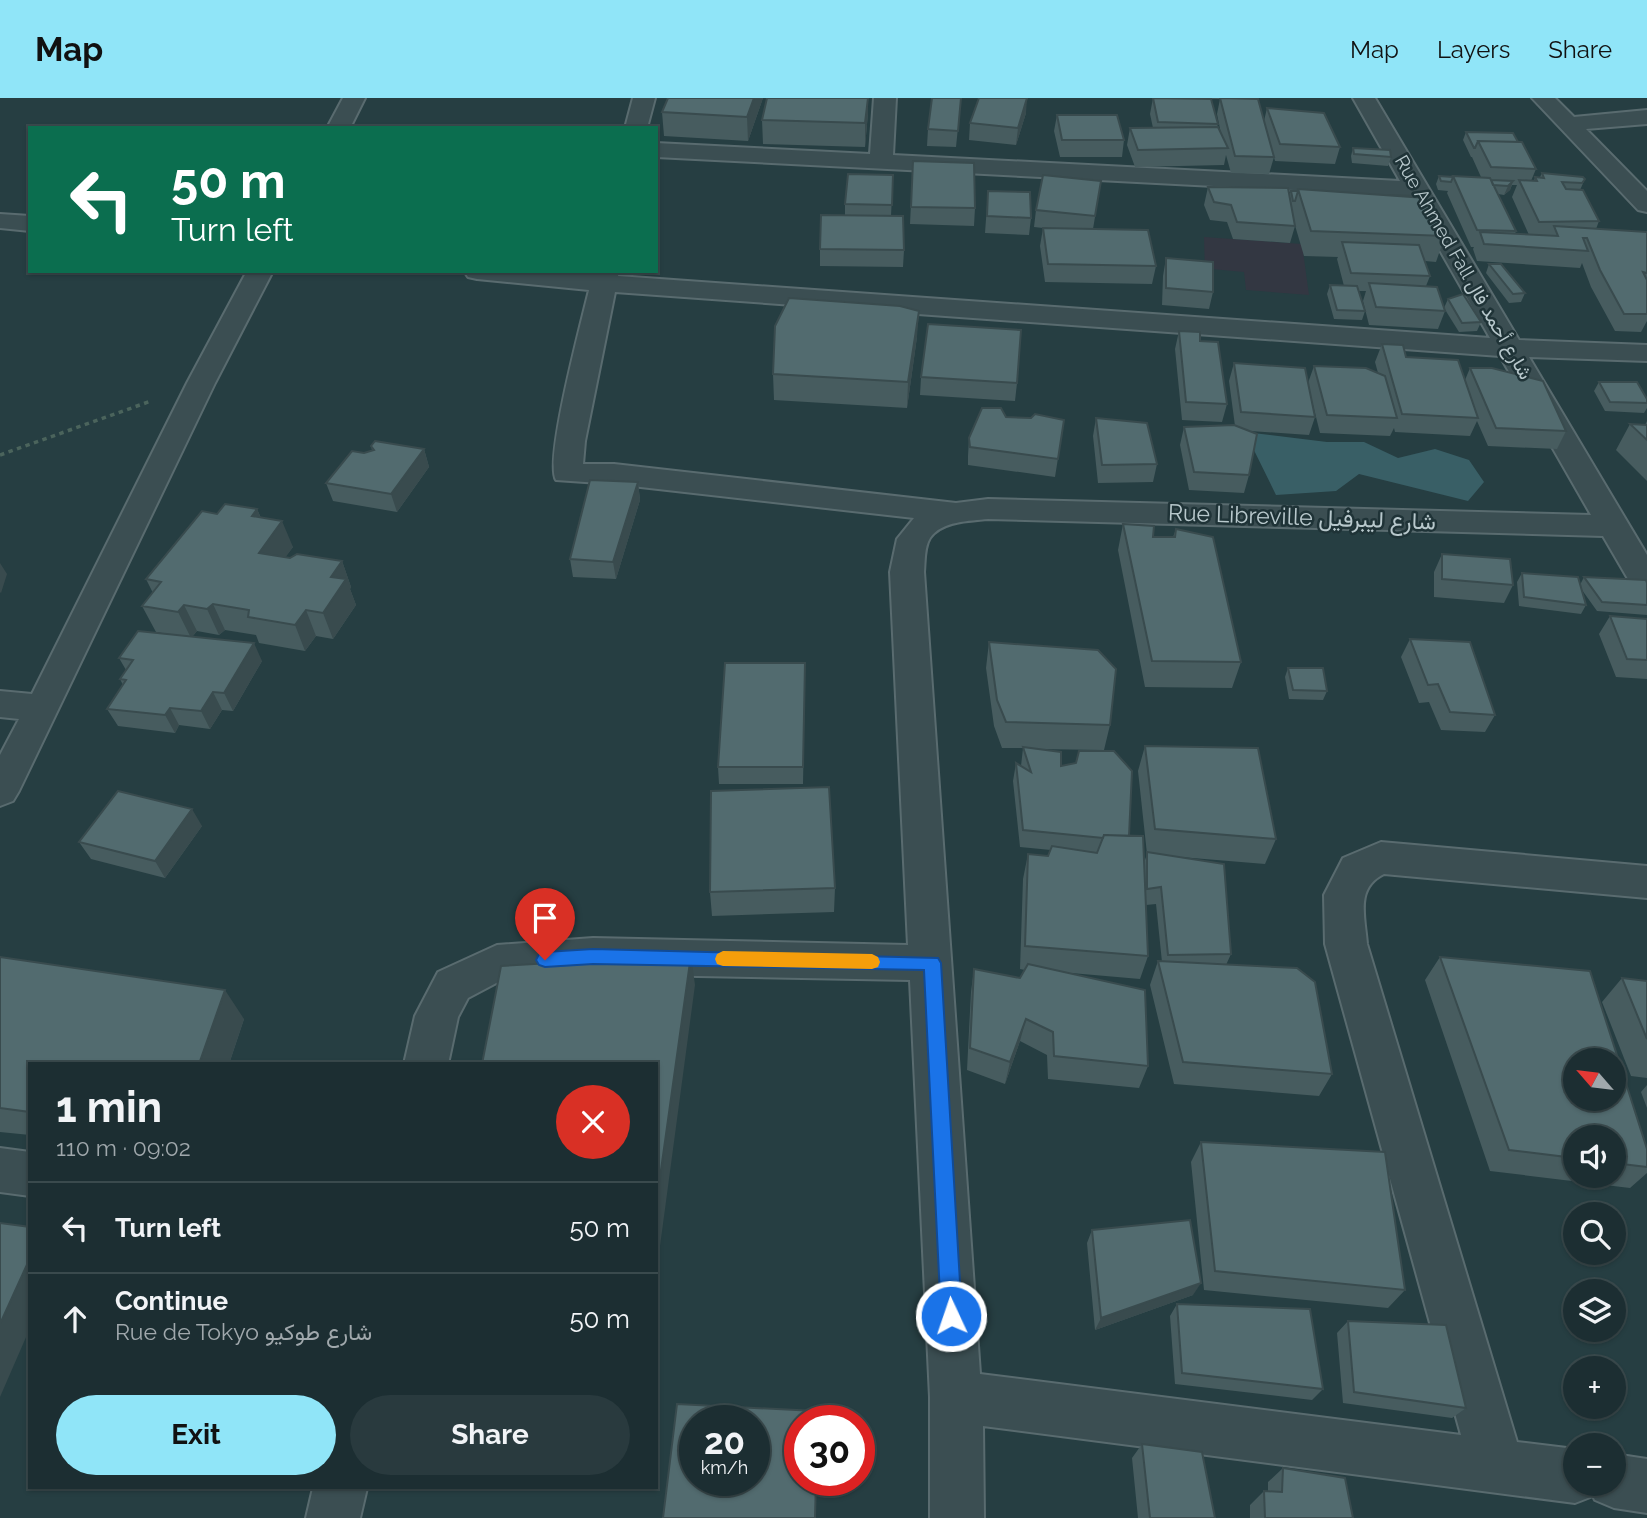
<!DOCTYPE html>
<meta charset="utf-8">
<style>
body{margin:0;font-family:Raleway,Vazirmatn,sans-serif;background:#293a3e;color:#f1f3f6;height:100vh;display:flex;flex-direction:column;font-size:26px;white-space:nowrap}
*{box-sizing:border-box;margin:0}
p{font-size:23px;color:#a0a8ac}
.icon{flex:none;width:38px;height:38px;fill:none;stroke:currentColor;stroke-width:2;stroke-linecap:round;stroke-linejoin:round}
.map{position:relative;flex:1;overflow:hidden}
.drawer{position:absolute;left:28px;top:964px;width:630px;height:427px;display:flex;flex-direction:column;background:#1c2e32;border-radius:0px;box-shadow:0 2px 5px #0004,0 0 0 2px #3a4a4d}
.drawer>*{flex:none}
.banner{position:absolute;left:28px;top:28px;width:630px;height:147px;border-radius:0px;box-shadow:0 2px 5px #0004,0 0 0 2px #3a4a4d;background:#0b6e4f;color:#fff;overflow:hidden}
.needle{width:46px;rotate:298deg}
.controls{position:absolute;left:1563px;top:950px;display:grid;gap:14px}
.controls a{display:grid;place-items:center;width:63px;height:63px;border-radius:50%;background:#1c2e32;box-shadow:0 2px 5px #0004,0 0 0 2px #3a4a4d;font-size:35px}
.speed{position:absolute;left:679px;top:1307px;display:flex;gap:14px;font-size:35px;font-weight:700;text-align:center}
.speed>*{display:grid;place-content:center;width:91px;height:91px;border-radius:50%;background:#1c2e32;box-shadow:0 2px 5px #0004,0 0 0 2px #3a4a4d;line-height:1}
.speed small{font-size:18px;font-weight:400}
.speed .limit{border:10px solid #d22;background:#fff;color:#111}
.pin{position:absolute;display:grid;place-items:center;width:60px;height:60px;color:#fff;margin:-72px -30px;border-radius:50% 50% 50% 0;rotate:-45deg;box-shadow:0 0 7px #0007}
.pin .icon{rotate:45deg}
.me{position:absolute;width:77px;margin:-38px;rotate:357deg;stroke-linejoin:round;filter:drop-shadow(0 0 5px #0008)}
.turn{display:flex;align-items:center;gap:24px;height:147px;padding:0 28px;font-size:32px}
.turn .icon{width:91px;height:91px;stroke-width:2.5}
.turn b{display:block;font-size:49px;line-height:60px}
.round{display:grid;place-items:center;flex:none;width:74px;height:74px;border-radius:37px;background:#293a3e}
.summary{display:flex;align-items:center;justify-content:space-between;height:119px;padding:0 28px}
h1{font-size:42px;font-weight:700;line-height:52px}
.action{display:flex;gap:14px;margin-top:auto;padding:14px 28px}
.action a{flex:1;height:80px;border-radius:42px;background:#90e5f8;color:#111;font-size:28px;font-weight:700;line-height:80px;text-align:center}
.action a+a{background:#293a3e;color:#f1f3f6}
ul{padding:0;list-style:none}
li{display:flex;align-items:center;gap:21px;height:91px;padding:0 28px;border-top:2px solid #3a4a4d}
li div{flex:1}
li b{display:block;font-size:26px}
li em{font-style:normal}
header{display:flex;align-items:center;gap:42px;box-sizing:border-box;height:98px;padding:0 35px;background:#90e5f8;color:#111}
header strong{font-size:33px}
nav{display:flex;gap:38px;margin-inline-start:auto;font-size:24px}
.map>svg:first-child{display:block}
.medical{fill:#333742}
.water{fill:#395f66}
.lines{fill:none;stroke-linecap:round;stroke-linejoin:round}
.street-casing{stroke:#596b6f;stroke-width:4}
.path{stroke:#4b645c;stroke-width:3.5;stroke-dasharray:4.5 4.5;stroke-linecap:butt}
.street{fill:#3b4e52;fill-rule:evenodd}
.wall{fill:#475c5f;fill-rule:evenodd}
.shaded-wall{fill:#394b4e}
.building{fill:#526b6f;stroke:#394b4e;stroke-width:2;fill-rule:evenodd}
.route{fill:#1a73e8;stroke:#114b97;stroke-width:2}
.slow{fill:#f59e0b}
.labels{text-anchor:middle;stroke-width:5;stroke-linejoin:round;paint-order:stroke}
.far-street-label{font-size:19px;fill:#b8c8cc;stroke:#1f3337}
.street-label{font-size:23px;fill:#b8c8cc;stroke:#1f3337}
</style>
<header>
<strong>Map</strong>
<nav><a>Map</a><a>Layers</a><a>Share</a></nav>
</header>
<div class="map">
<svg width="1647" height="1420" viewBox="0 0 1647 1420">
<rect width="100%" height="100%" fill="#263e42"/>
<path class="medical" d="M1204,139L1302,146L1309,197L1246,192L1244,174L1211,171L1205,176Z"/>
<path class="water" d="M1245,334L1327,344H1364L1398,360L1435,351L1469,362L1484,384L1468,403L1359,376L1336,393L1276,397Z"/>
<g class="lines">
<g class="street-casing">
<path id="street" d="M343,0H365L350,30H327Z
M633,0H655L647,30H625Z
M874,0H896L893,57L1400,83L1353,0H1375L1519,242L1647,247V263L1529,259L1647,457V496L1635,493L1603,438L988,421C970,423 941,423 930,440C924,449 925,464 924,474L980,1276L1461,1337L1325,846L1324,797L1343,760L1381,744L1647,768V800L1384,776C1355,790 1365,819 1367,846L1517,1344L1575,1351V1386H1614V1356L1647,1361V1415L1614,1410L1595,1402L1593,1398L1575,1405L983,1328L984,1420H930V1299L910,882L593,876L502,882L468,900L458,919L448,966H404L415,918L438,874L497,847L593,840L908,847L890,474L897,441L914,420L614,386L556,382C544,363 582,222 589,192L477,181L468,179L464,173H562L592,176L593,173H619L618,178L1490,240L1409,98L656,59V45L870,56ZM615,194L1500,258L1591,417L988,401L956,405L614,366H583L585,343Z
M1532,0H1555L1574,19L1647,12V26L1586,31L1647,93V114L1638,112Z
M0,116L30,118V133L0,130Z
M247,173H273L215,285L19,693L13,703L0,708V657L19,621L0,619V593L32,596L187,285Z
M0,1050L30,1054V1098L0,1094Z
M313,1390H367L360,1420H306Z"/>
</g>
<path class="path" d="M0,357L151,303"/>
<use href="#street" class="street"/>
</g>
<path class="wall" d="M668,0H763L748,43L664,38L662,14Z
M961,0L956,49L927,48L928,31Z
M1153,0H1222L1264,23L1267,10L1340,49L1335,66L1275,63L1272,52L1274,59L1269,76L1231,75L1226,57L1224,67L1135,69L1127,47L1130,30H1153L1150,16ZM1182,0L1220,1L1217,16L1221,36L1217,29L1218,26Z
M868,15L865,49L763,46L762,22Z
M1026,15L1016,47L969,42L970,25Z
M1057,17L1124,42L1122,59H1060L1054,33Z
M1466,34L1518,44L1536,71L1531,83H1534L1535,79H1540L1542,75L1585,81L1580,92L1599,123L1596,131L1647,134V223L1641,234L1615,233L1591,189L1582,165L1580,170L1477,163L1473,151L1474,149H1471L1447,95L1448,93L1438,92L1436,86L1439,78L1481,79L1472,59H1471L1463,42ZM1512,87H1517L1512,99L1529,137L1515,136L1516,133L1498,96L1504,97L1510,92Z
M1353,50L1391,59L1388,68L1352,65L1351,58Z
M913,63L975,110L974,128L910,126Z
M893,77L891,118L904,152L903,169L820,168V151L845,117V106Z
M1101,83L1093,131L1156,168L1152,186L1045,184L1040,148L1043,130L1034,129L1036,112Z
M1208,89L1289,98L1291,93H1298V91L1445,138L1436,164L1425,163L1430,178L1426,188L1445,213L1438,231L1369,227L1363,203L1366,193H1358L1365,213L1362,222L1334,221L1327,196L1330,187L1344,188L1337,161L1338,159L1304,158L1294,124L1295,128L1290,145L1233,141L1227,124L1210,122L1204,107Z
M988,93L1031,120L1029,137L985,135Z
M1166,160L1213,194L1209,211L1162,207L1163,178Z
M1489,166L1525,195L1521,204L1509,205L1486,175Z
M1448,201L1481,224L1477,233L1459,234L1444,210Z
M1179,233L1200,243L1227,306L1222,324L1182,322L1175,251Z
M917,239L907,310L774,302L773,276Z
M1382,246L1406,259L1465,282L1470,270L1566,333L1557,351L1488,348L1477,323L1470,338L1395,334L1394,330L1390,338L1320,335L1310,295L1315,319L1309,337L1250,333L1249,377L1244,395L1189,392L1180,347L1184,329L1235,328L1229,283L1234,265L1308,285L1314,268L1378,275L1375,264Z
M921,279L1017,285L1015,303L920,297Z
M1599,284L1647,301V310L1644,315L1605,313L1594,293Z
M1006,319L1064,322L1055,379L968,367V358L969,340Z
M1096,320L1157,366L1153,384L1098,385L1093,338Z
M1647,323V383L1616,352L1630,326L1645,327Z
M371,348L424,351L429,369L397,414L333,403L326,385L372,352Z
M638,384L640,402L616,481L573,479L570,461Z
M257,411L261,420L293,449L285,459L342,463L351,489L350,491L356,507L333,541L316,538L305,553L259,545L256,537L225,532L219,537L197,533L192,539L262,563L233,613L222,612L210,631L179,627L175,635L118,628L107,611L123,587L120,581L126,572L119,560L168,536L156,534L142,508L153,495L146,481L217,416Z
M1123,426L1153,439H1173L1176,431L1241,564L1232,590L1145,589L1118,452Z
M1442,456L1513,487L1504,505L1434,499V474Z
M1522,475L1580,487L1584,479L1647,485V517L1597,513L1582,492L1586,507L1581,516L1519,508L1517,484Z
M1610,518L1647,521V581L1616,579L1599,536Z
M1410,541L1495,617L1485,634L1441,632L1429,604L1419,605L1401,559Z
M989,544L1110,627L1104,652L1035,651L1061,668L1129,738L1144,765L1147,756L1138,673L1145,648L1276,741L1265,766L1168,758L1231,856L1226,867L1332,976L1319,998L1174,986L1150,887L1158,863L1162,864L1156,806L1146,807L1148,858L1140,881L1071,875L1148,968L1139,990L1048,981L1047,957L1020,943L1005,986L967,972L971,894L974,871L1020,880L1025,872L1020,871L1023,781L1028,756L1048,758L1051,752L1020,749L1013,683L1016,665L1021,668L1023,650H1002L994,628L986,570Z
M1288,570L1327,593L1323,602L1289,601L1285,579Z
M805,583L803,686H719L718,669Z
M202,728L165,780L91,761L79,744Z
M835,790L834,814L712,818L710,794Z
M0,859L244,921L229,966H30V1037L0,1034Z
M1440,859L1647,1051V1075L1630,1090L1490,1073L1425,882ZM1575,1040H1614V1078H1575Z
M1622,880L1647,883V980L1631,978L1602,904Z
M1647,987V1010L1641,994Z
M1201,1044L1405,1192L1388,1210L1204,1192L1191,1064Z
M1092,1132L1193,1197L1095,1232L1087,1145Z
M1177,1206L1323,1291L1312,1302L1175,1286L1170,1218Z
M1348,1223L1466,1310L1452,1320L1343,1305L1337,1235Z
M1142,1346L1215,1420H1138L1132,1360Z
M1283,1370L1353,1420H1250V1407L1264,1393L1268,1394V1384Z"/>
<path class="shaded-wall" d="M754,0H763L748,43L747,19Z
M868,0V15L865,49V25Z
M1027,0L1026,15L1016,47L1018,30Z
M1513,83L1510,92L1504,97L1508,88Z
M919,213L917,239L907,310L908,284Z
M424,351L429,369L397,414L391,396Z
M638,384L640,402L616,481L613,464Z
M257,411L268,437L252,418Z
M282,423L293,449L270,481L259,455Z
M342,463L351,489L350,491L356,507L333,541L323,515L331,479Z
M0,465L7,476L1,495L0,494Z
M213,506L225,532L219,537L207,511Z
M184,507L197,533L191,540L178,514Z
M306,512L316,538L305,553L295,527Z
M254,545L262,563L233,613L224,595Z
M213,594L222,612L210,631L201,613Z
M170,610L179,627L175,635L165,617Z
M192,711L202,728L165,780L155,763Z
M691,857L695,887L656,1178V1108Z
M225,892L244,921L229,966H199Z
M1026,921L1020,943L1005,986L1010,964Z
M30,1160V1230L0,1299V1226Z
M1201,1185L1193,1197L1095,1232L1101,1220Z"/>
<path class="building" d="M668,0H754L747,19L662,14Z
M767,0H868L865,25L762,22Z
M932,0H961L958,33L928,31Z
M979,0H1027L1018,30L970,25Z
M1153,0L1211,1L1218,26L1158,24Z
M1220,0L1258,1L1274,59L1235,58Z
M1267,10L1324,15L1340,49L1280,46Z
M1057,17H1117L1124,42H1062Z
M1218,29L1228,50L1138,52L1130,30Z
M1466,34L1513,35L1518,44L1478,43L1475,50H1474Z
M1478,43L1522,44L1536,71L1491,69Z
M1353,50L1390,52L1391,59L1354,56Z
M913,63L974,65L975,110L911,109Z
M1542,75L1583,79L1585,81L1582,85L1562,84L1566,91L1583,92L1599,123L1539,124L1519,82L1537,83L1535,79L1544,80Z
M848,76L893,77L892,107L845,106Z
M1043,77L1101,83L1095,118L1036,112Z
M1439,78L1453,79L1451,84L1441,83Z
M1453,78L1490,80L1516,133L1477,132Z
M1491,82L1513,83L1508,88L1493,87Z
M1208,89L1288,90L1295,128L1237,124L1231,107L1214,104Z
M1298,91L1426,100L1445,138L1311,133Z
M988,93L1030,94L1031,120L987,118Z
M1291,93H1298L1295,103H1293Z
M1387,97L1415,98L1416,99Z
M821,117L903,118L904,152L820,151Z
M1554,128L1647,134V175L1643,174L1647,182V216H1624L1600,172L1587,140H1583L1588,153L1484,146L1480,134L1558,138Z
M1043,130L1148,132L1156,168L1048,166Z
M1342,144L1419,147L1430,178L1351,175Z
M1166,160L1213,164V194L1166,190Z
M1489,166H1501L1525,195L1513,196Z
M1369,185L1437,189L1445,213L1376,209Z
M1330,187L1357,188L1365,213L1337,212Z
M1463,196L1481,224L1462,225L1448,201Z
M789,200L900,208L919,213L908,284L773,276L775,228Z
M928,226L1021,232L1017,285L921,279Z
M1179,233L1200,234V243L1218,244L1227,306L1186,304Z
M1382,246L1403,247L1406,259L1458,262L1478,320L1402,316Z
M1234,265L1305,270L1315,319L1241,314Z
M1314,268L1366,270L1385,278L1397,320L1327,317Z
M1470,270H1492L1543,283L1566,333L1496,330Z
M1599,284H1637L1647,301V305L1610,304Z
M982,310H1001L1006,319L1031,320L1035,316L1064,322L1058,361L970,349L969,340Z
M1096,320L1147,325L1157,366L1102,367Z
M1630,326L1647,327V342Z
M1234,327L1257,336L1249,377L1194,374L1184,329Z
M375,343L424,351L391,396L326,385L352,353L364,355L374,352L371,348Z
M590,382L638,384L613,464L570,461Z
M225,406L257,411L252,418L282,423L259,455L290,460L297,456L342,463L331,479L346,481L323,515L306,512L295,527L248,519L249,512L213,506L207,511L184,507L178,514L142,508L161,484L146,481L202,413L217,416Z
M1123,426L1154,428L1153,439H1175L1176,431L1213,439L1241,564L1152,563Z
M1442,456L1510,461L1513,487L1442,481Z
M1522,475L1578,479L1586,507L1524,499Z
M1584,479L1646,482L1647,485V507L1602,504Z
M1610,518L1647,521V562L1627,561Z
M138,533L254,545L224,595L213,594L201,613L170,610L165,617L107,611L126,582L120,581L133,562L119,560Z
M1410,541L1470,544L1495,617L1450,614L1438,586L1428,587Z
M989,544L1098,552L1116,571L1110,627L1006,624L997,602Z
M725,565H805L803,669H718Z
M1288,570H1323L1327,593L1293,592Z
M1145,648L1258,650L1276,741L1155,731Z
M1023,649L1061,654V668L1076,665L1079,653H1114L1132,673L1129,738L1104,737L1103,740L1023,732L1016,665L1031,674Z
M829,689L835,790L710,794L711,693Z
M118,693L192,711L155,763L79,744Z
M1104,737L1143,738L1148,858L1025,848L1028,756L1048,758L1052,748L1097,755Z
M1147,754L1224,766L1231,856L1168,857L1161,789L1147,791Z
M691,857L656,1108V966H482L501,868Z
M0,859L225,892L199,966H30V1014L0,1010Z
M1440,859L1590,873L1647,1051V1069L1614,1065V1040H1575V1060L1509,1052ZM1575,962H1614V1001H1575Z
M1158,863L1297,870L1315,884L1332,976L1183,964Z
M1028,866L1145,892L1148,968L1054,958L1053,934L1026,921L1010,964L970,950L974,871L1020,880Z
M1622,880L1647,883V941Z
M1201,1044L1385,1054L1405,1192L1215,1173Z
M1190,1122L1201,1185L1101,1220L1092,1132Z
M0,1125L30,1129V1160L0,1226Z
M1177,1206L1310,1211L1323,1291L1182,1275Z
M1348,1223L1446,1227L1466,1310L1354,1294Z
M677,1306L816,1313V1323H800V1382H816L815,1420H663ZM695,1323H754V1382H695Z
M1142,1346L1202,1354L1215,1420H1150Z
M1283,1370L1345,1380L1353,1420H1265L1264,1393L1282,1394Z"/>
<path class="route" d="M593,851L938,860L941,865L962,1218L959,1225L951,1228L944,1225L941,1218L924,872L593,866L545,869L539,867L536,862L539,856L545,854Z"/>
<path class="slow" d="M723,853L872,856L878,859L880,864L878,869L872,871L723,868L717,866L715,861L717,856Z"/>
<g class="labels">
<g class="far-street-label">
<text transform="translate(1464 169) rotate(60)" y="7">Rue Ahmed Fall شارع أحمد فال</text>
</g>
<g class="street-label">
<text transform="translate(1302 419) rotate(2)" y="8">Rue Libreville شارع ليبرفيل</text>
</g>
</g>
</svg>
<div class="controls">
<a><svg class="needle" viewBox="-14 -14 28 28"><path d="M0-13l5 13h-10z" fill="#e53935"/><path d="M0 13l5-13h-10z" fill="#a0a8ac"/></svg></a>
<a><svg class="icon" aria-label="sound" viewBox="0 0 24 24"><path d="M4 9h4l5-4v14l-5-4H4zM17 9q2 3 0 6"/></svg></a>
<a><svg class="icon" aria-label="search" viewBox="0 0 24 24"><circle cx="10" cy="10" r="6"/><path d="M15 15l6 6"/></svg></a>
<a><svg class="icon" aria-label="layers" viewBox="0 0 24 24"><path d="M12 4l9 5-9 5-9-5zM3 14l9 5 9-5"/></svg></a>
<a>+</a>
<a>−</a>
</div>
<div class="speed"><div>20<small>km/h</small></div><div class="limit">30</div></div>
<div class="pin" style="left:545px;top:862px;background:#d93025"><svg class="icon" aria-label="arrive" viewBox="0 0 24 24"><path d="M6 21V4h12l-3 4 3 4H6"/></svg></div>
<svg class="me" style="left:951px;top:1218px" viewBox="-20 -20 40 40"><circle r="17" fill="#1a73e8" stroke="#fff" stroke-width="3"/><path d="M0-11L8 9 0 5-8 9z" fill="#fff"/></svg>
<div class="banner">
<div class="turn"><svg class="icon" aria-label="left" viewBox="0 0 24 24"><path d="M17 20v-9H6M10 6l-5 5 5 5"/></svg><div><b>50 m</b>Turn left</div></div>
</div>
<section class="drawer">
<div class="summary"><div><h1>1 min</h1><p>110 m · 09:02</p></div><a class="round" style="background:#d93025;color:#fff"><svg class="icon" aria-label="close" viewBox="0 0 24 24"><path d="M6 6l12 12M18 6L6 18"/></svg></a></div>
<ul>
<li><svg class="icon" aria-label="left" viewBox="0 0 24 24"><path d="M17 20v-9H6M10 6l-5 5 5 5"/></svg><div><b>Turn left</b></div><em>50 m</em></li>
<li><svg class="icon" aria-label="ahead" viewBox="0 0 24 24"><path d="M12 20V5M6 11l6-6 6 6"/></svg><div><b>Continue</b><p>Rue de Tokyo شارع طوكيو</p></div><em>50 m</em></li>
</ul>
<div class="action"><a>Exit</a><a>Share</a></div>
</section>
</div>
